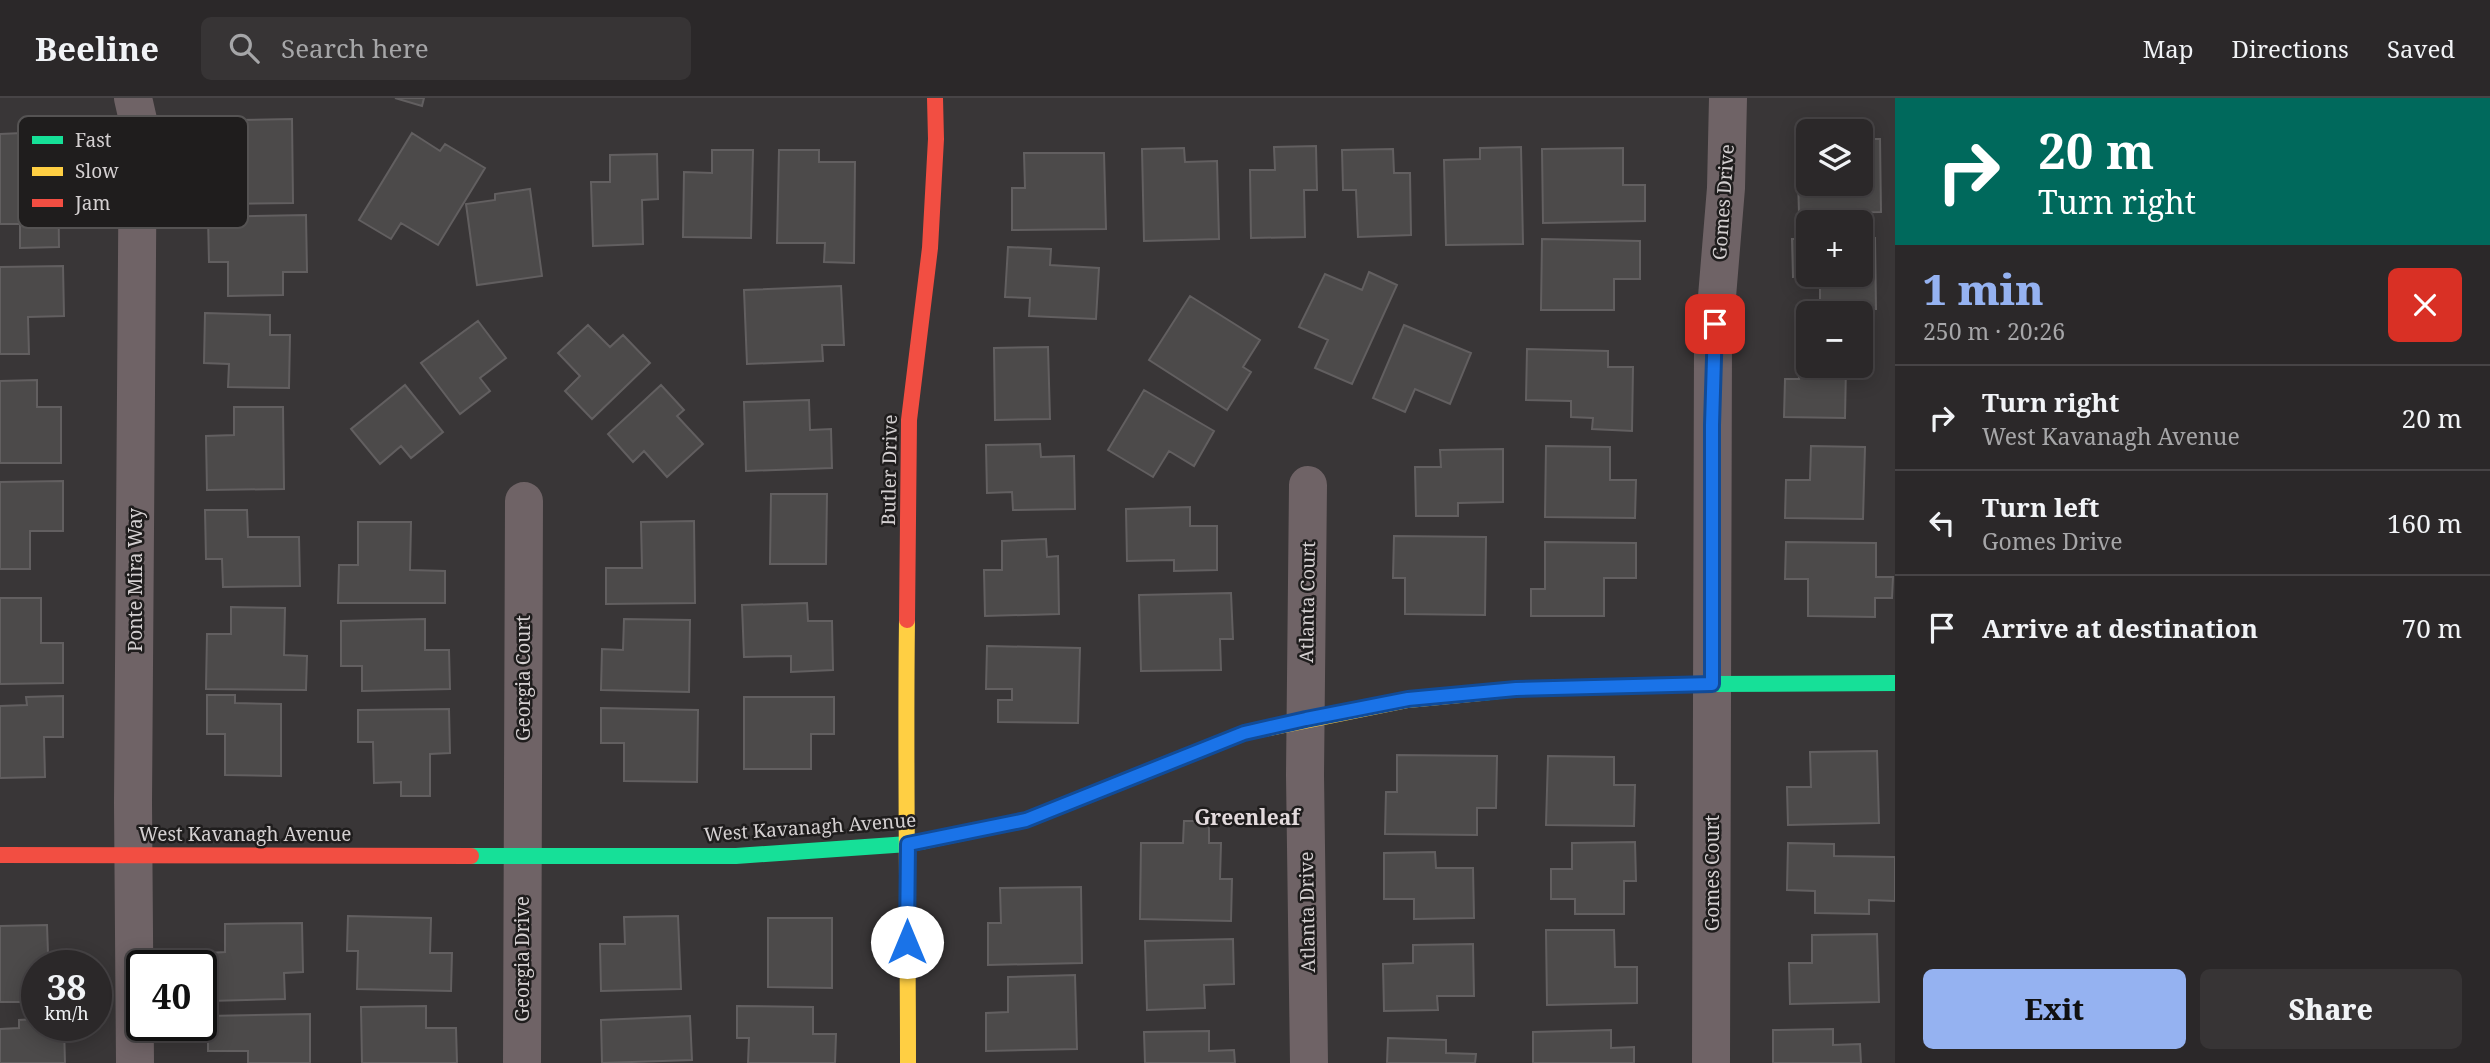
<!DOCTYPE html>
<meta charset="utf-8">
<style>
body{margin:0;font-family:"Noto Serif",serif;background:#373435;color:#f1f3f6;height:100vh;display:flex;flex-direction:column;font-size:26px;white-space:nowrap}
*{box-sizing:border-box;margin:0}
p{font-size:23px;color:#a6a6a8}
.icon{flex:none;width:38px;height:38px;fill:none;stroke:currentColor;stroke-width:2;stroke-linecap:round;stroke-linejoin:round}
.map{position:relative;flex:1;overflow:hidden}
.side{display:flex;flex-direction:column;background:#2b2829;width:595px}
.side>*{flex:none}
.top-card{background:#00695c;color:#fff;overflow:hidden}
.fabs{position:absolute;left:1796px;top:21px;display:grid;gap:14px}
.fabs a{display:grid;place-items:center;width:77px;height:77px;border-radius:10px;background:#2b2829;box-shadow:0 4px 18px #0003,0 0 0 2px #474446;font-size:35px}
.speed{position:absolute;left:21px;top:852px;display:flex;gap:14px;font-size:35px;font-weight:700;text-align:center}
.speed>*{display:grid;place-content:center;width:91px;height:91px;border-radius:50%;background:#2b2829;box-shadow:0 4px 18px #0003,0 0 0 2px #474446;line-height:1}
.speed small{font-size:18px;font-weight:400}
.speed .limit{border:4px solid #111;border-radius:10px;background:#fff;color:#111}
.pin{position:absolute;display:grid;place-items:center;width:60px;height:60px;color:#fff;margin:-30px;border-radius:14px;box-shadow:0 4px 10px #0006}
.me{position:absolute;width:77px;margin:-38px;rotate:0deg;stroke-linejoin:round;filter:drop-shadow(0 0 5px #0008)}
.turn{display:flex;align-items:center;gap:24px;height:147px;padding:0 28px;font-size:32px}
.turn .icon{width:91px;height:91px;stroke-width:2.5}
.turn b{display:block;font-size:49px;line-height:60px}
.round{display:grid;place-items:center;flex:none;width:74px;height:74px;border-radius:10px;background:#373435}
.overview{display:flex;align-items:center;justify-content:space-between;height:119px;padding:0 28px}
h1{font-size:42px;font-weight:800;line-height:52px;color:#95b2f1}
.action{display:flex;gap:14px;margin-top:auto;padding:14px 28px}
.action a{flex:1;height:80px;border-radius:10px;background:#95b2f1;color:#111;font-size:28px;font-weight:800;line-height:80px;text-align:center}
.action a+a{background:#373435;color:#f1f3f6}
ul{padding:0;list-style:none}
li{display:flex;align-items:center;gap:21px;height:105px;padding:0 28px;border-top:2px solid #474446}
li div{flex:1}
li b{display:block;font-size:26px}
li em{font-style:normal}
header{display:flex;align-items:center;gap:42px;box-sizing:border-box;height:98px;padding:0 35px;background:#2b2829;border-bottom:2px solid #474446}
header strong{font-size:33px}
nav{display:flex;gap:38px;margin-inline-start:auto;font-size:24px}
.search{width:490px;height:63px;background:#373435;display:flex;align-items:center;gap:18px;box-sizing:border-box;padding:0 24px;border-radius:10px;color:#a6a6a8;font-size:26px}
main{display:flex;flex:1;min-height:0}
.map>svg:first-child{display:block}
.building{fill:#4c4a4a;stroke:#625f60;stroke-width:2}
.lines{fill:none;stroke-linecap:round;stroke-linejoin:round}
.street{stroke:#6f6366;stroke-width:38}
.fast{stroke:#16e098;stroke-width:16}
.slow{stroke:#ffcf43;stroke-width:16}
.jam{stroke:#f24e42;stroke-width:16}
.route-casing{stroke:#114b97;stroke-width:18}
.route{stroke:#1a73e8;stroke-width:12}
.labels{text-anchor:middle;stroke-width:5;stroke-linejoin:round;paint-order:stroke}
.street-label{font-size:19px;fill:#d4d0d1;stroke:#1f1d1d}
.neighbourhood-label{font-size:21px;font-weight:bold;fill:#e3dbdd;stroke:#1f1d1d}
.key{fill:#1f1d1d;stroke:#555353;stroke-width:2}
.key-label{font-size:19px;fill:#d4d0d1}
</style>
<header>
<strong>Beeline</strong>
<div class="search"><svg class="icon" aria-label="search" viewBox="0 0 24 24"><circle cx="10" cy="10" r="6"/><path d="M15 15l6 6"/></svg>Search here</div>
<nav><a>Map</a><a>Directions</a><a>Saved</a></nav>
</header>
<main>
<div class="map">
<svg width="1895" height="965" viewBox="0 0 1895 965">
<rect width="100%" height="100%" fill="#393637"/>
<path class="building" d="M395,0H424L422,8Z
M292,21L293,105L215,106V66H238L237,22Z
M22,35L23,70L58,69L59,149L20,150V126H0V36Z
M412,35L440,53L445,46L485,70L438,147L401,125L391,141L359,122Z
M1860,41H1880L1881,114L1799,115L1798,81L1808,80V86H1860Z
M1316,48L1317,92H1304L1305,139L1251,140L1250,72H1275L1274,49Z
M1521,49L1523,146L1446,147L1444,62L1480,61V50Z
M1184,50L1185,64L1217,63L1219,141L1144,143L1142,51Z
M1623,50V87H1645V123L1543,125L1542,51Z
M1393,51L1394,75H1410L1411,137L1358,139L1356,92H1343L1342,52Z
M712,52H753L751,140L683,139L684,74L712,75Z
M779,52H819V64H855L854,165L824,164L825,145H777Z
M1024,55H1104L1106,131L1012,132V90H1025Z
M657,56L658,101L642,102L643,146L593,148L591,84H610V57Z
M530,91L542,178L477,187L466,106L495,102V96Z
M306,117L307,174H283V197L228,198V164H209L208,119Z
M1860,140H1875L1876,211L1820,212V178L1793,179L1792,141H1808V177H1860Z
M1542,141L1640,143V181H1614V212H1541Z
M1008,149L1051,151L1050,167L1099,170L1096,221L1029,218L1030,200L1005,199Z
M63,168L64,218L28,219L29,256H0V169Z
M1369,174L1397,187L1352,286L1315,270L1328,242L1299,229L1325,176L1362,192Z
M841,188L844,247H822L823,263L747,266L744,192Z
M1190,198L1260,242L1243,269L1251,274L1227,312L1149,262Z
M205,215L270,217V237H290L289,290L228,289L229,266L204,265Z
M478,223L506,260L480,280L490,293L460,316L421,265Z
M588,227L610,249L623,237L650,265L592,321L565,293L580,278L558,255Z
M1404,227L1471,255L1450,306L1415,291L1405,314L1373,300Z
M1800,245H1808V268H1846L1845,320L1784,319L1785,281H1799Z
M1048,249L1050,321L995,322L994,250Z
M1527,251L1608,253V269H1633L1632,333L1592,331L1593,320L1571,319V303L1526,302Z
M37,282V309H61V365H0V283Z
M405,287L443,334L411,360L401,348L380,366L351,331Z
M661,287L684,312L677,318L703,346L667,379L644,353L633,364L608,336Z
M1144,292L1214,333L1194,368L1169,353L1153,379L1108,352Z
M809,302L810,332L831,331L832,370L746,373L744,304Z
M234,309H283L284,391L207,392L206,338L234,337Z
M1040,346L1041,359L1074,358L1075,411L1013,412L1012,394L987,395L986,347Z
M1546,348L1610,349V382H1636L1635,420L1545,419Z
M1811,348L1865,349L1863,421L1785,420L1786,382H1810Z
M1503,351V404L1458,405V418H1416L1415,369H1441L1440,352Z
M63,383V433H30V471H0V384Z
M771,396H827L826,466H770Z
M1190,409V428H1217V472L1174,473V462L1127,463L1126,411Z
M205,412H247L248,439H299L300,488L223,489L222,461H206Z
M694,423L695,505L606,506V470H642L641,424Z
M358,424H411L410,472L445,473V505H338L339,467H358Z
M1394,438L1486,439L1485,517L1405,516V480H1393Z
M1046,441L1047,459L1058,458L1059,516L985,518L984,472H1002V443Z
M1545,444L1636,445V480H1604V518H1531V491H1545Z
M1786,444L1876,445V479H1893L1892,500H1875V519L1808,518V481H1785Z
M1231,495L1233,541H1220L1221,572L1141,573L1139,497Z
M0,500H41V545H63V585L0,586Z
M807,505L808,523H832L833,572L791,574V558L744,559L742,507Z
M231,509L285,510L284,557L307,558L306,592L206,591L207,536H231Z
M425,521V552H449L450,591L362,593V568H341V523Z
M624,521L690,522L689,594L601,592L602,551L623,552Z
M987,548L1080,550L1078,625L998,624V602H1012V591H986Z
M207,597H235V605L281,606V678L225,677V636H207Z
M63,598V639H44L45,679L0,680V608L27,607L26,599Z
M744,599H834V636H811V671H744Z
M601,610L698,612L697,684L624,683V645H601Z
M449,611L450,655L430,656V698H401V684L374,685L373,644H358V612Z
M1877,653L1879,725L1788,727L1787,689H1811L1810,654Z
M1397,657L1497,658L1496,710H1477V737L1385,736L1386,694H1397Z
M1548,658L1614,659V687H1635L1634,728L1546,727Z
M1184,723H1209V745H1221L1220,781H1232L1231,823L1140,821L1141,745H1183Z
M1635,744L1636,783H1624V816H1575V801H1551V771H1572V745Z
M1788,745L1834,746V758L1895,759V803L1869,802V816L1815,815V793L1787,792Z
M1435,754L1436,770H1473L1474,820L1414,821V801H1384V755Z
M1081,789L1082,865L988,867V825H1001L1000,790Z
M348,818L431,820L430,855H452L451,893L357,891L358,853H347Z
M678,818L681,891L601,893L600,846H625L624,819Z
M768,820H832V890L768,889Z
M302,825L303,874L284,875L285,901L209,903L208,855L225,854V826Z
M47,827L48,855H63V868H37V904H0V828Z
M1546,832H1614L1615,869H1637V905L1547,907Z
M1877,836L1879,904L1790,906L1789,865H1812V837Z
M1233,841L1234,886L1204,887L1205,910L1147,912L1145,843Z
M1473,846L1474,898H1437L1438,912L1384,913L1383,866L1413,865V847Z
M1075,877L1077,951L986,953V915L1008,914V879Z
M426,908V930H456L457,965H362L361,909Z
M737,908L813,909V936H836L835,965H748L749,940H737Z
M310,916V965H248V953H208V918Z
M690,918L692,962L602,965L601,922Z
M37,921V928H64L65,965H0V931L19,930V922Z
M1833,931V947L1860,946L1861,965H1773V932Z
M1611,932V950L1634,949V965H1533V934Z
M1209,933V953L1234,952L1235,965H1145L1144,934Z
M1388,940L1446,942V955L1476,956L1475,965H1387Z"/>
<g class="lines">
<path class="street" d="M133,0L138,22L133,705L135,965
M1308,387L1305,677L1309,965
M522,965L524,403
M1711,965L1713,247L1726,90L1728,0"/>
<path class="fast" d="M1481,595L1516,591L1712,586L1895,585
M471,758H736L908,746L925,743"/>
<path class="slow" d="M907,522C905,670 908,817 908,965
M925,743L1026,722L1244,635L1408,602L1481,595"/>
<path class="jam" d="M907,522L909,322L930,150L936,41L935,0
M0,757L471,758"/>
</g>
<g class="lines">
<g class="route-casing">
<path id="route" d="M907,844L908,746L1026,722L1244,635L1306,621L1408,601L1516,591L1712,586V327L1715,226"/>
</g>
<use href="#route" class="route"/>
</g>
<g class="labels">
<g class="street-label">
<text transform="translate(1723 104) rotate(-86)" y="7">Gomes Drive</text>
<text transform="translate(889 372) rotate(-89)" y="7">Butler Drive</text>
<text transform="translate(135 482) rotate(-90)" y="7">Ponte Mira Way</text>
<text transform="translate(1307 504) rotate(-89)" y="7">Atlanta Court</text>
<text transform="translate(523 580) rotate(-90)" y="7">Georgia Court</text>
<text transform="translate(810 729) rotate(-4)" y="7">West Kavanagh Avenue</text>
<text x="245" y="743">West Kavanagh Avenue</text>
<text transform="translate(1712 775) rotate(-90)" y="7">Gomes Court</text>
<text transform="translate(1307 814) rotate(-91)" y="7">Atlanta Drive</text>
<text transform="translate(522 861) rotate(-90)" y="7">Georgia Drive</text>
</g>
<g class="neighbourhood-label">
<text x="1247" y="727">Greenleaf</text>
</g>
</g>
<rect x="18" y="18" width="230" height="112" rx="10" class="key"/>
<rect x="32" y="38" width="31" height="8" fill="#16e098"/>
<rect x="32" y="69" width="31" height="9" fill="#ffcf43"/>
<rect x="32" y="101" width="31" height="8" fill="#f24e42"/>
<g class="key-label">
<text x="75" y="49">Fast</text>
<text x="75" y="80">Slow</text>
<text x="75" y="112">Jam</text>
</g>
</svg>
<div class="fabs">
<a><svg class="icon" aria-label="layers" viewBox="0 0 24 24"><path d="M12 4l9 5-9 5-9-5zM3 14l9 5 9-5"/></svg></a>
<a>+</a>
<a>−</a>
</div>
<div class="speed"><div>38<small>km/h</small></div><div class="limit">40</div></div>
<div class="pin" style="left:1715px;top:226px;background:#d93025"><svg class="icon" aria-label="arrive" viewBox="0 0 24 24"><path d="M6 21V4h12l-3 4 3 4H6"/></svg></div>
<svg class="me" style="left:907px;top:844px" viewBox="-20 -20 40 40"><circle r="19" fill="#fff"/><path d="M0-13L10 11 0 6-10 11z" fill="#1a73e8"/></svg>
</div>
<section class="side">
<div class="top-card">
<div class="turn"><svg class="icon" aria-label="right" viewBox="0 0 24 24"><path d="M7 20v-9h11M14 6l5 5-5 5"/></svg><div><b>20 m</b>Turn right</div></div>
</div>
<div class="overview"><div><h1>1 min</h1><p>250 m · 20:26</p></div><a class="round" style="background:#d93025;color:#fff"><svg class="icon" aria-label="close" viewBox="0 0 24 24"><path d="M6 6l12 12M18 6L6 18"/></svg></a></div>
<ul>
<li><svg class="icon" aria-label="right" viewBox="0 0 24 24"><path d="M7 20v-9h11M14 6l5 5-5 5"/></svg><div><b>Turn right</b><p>West Kavanagh Avenue</p></div><em>20 m</em></li>
<li><svg class="icon" aria-label="left" viewBox="0 0 24 24"><path d="M17 20v-9H6M10 6l-5 5 5 5"/></svg><div><b>Turn left</b><p>Gomes Drive</p></div><em>160 m</em></li>
<li><svg class="icon" aria-label="arrive" viewBox="0 0 24 24"><path d="M6 21V4h12l-3 4 3 4H6"/></svg><div><b>Arrive at destination</b></div><em>70 m</em></li>
</ul>
<div class="action"><a>Exit</a><a>Share</a></div>
</section>
</main>
